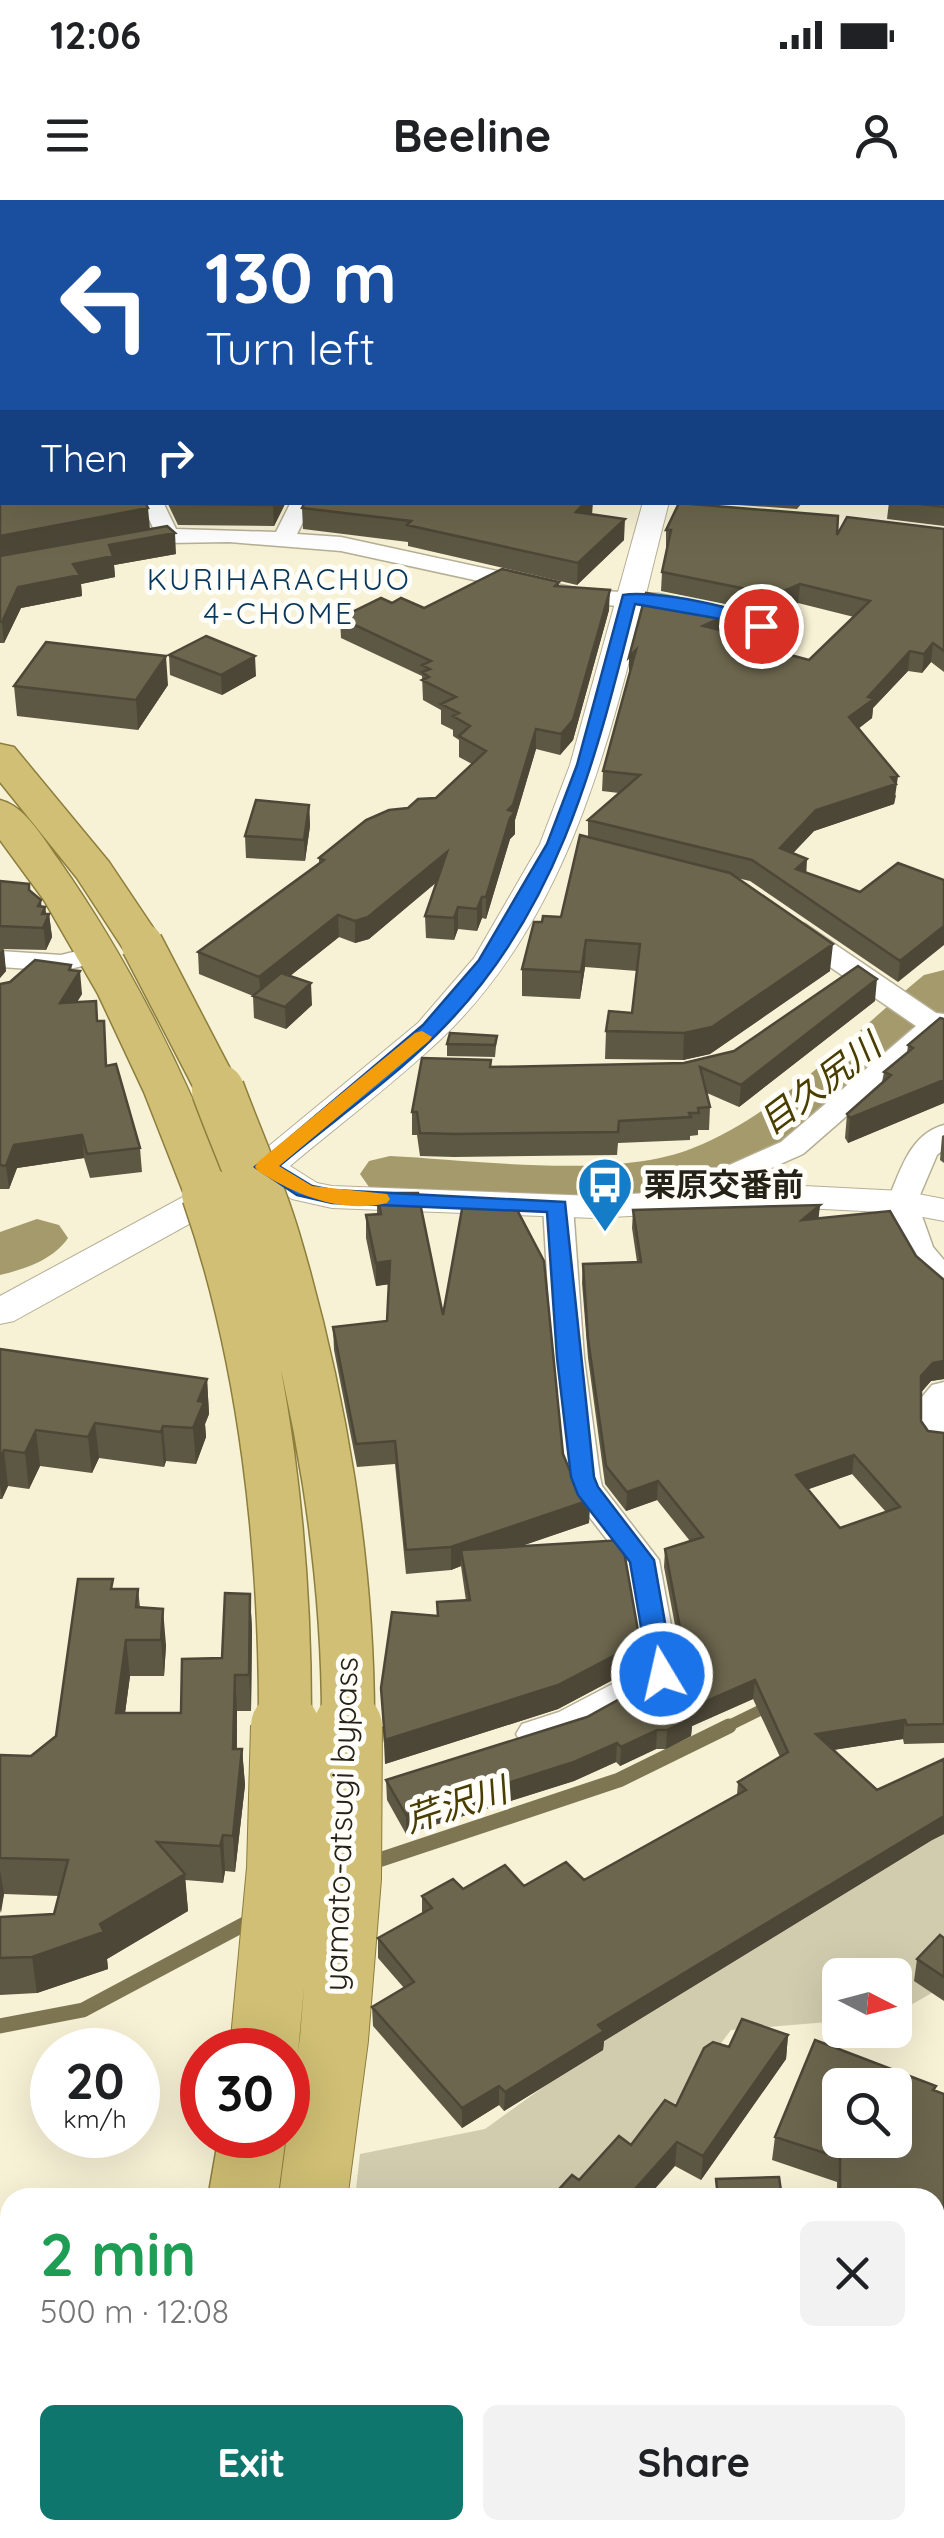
<!DOCTYPE html>
<meta charset="utf-8">
<style>
body{margin:0;font-family:Quicksand,"Noto Sans JP",sans-serif;background:#f2f2f2;color:#202124;height:100vh;display:flex;flex-direction:column;font-size:38px;white-space:nowrap}
*{box-sizing:border-box;margin:0}
p{font-size:32px;color:#757577}
.icon{flex:none;width:55px;height:55px;fill:none;stroke:currentColor;stroke-width:2;stroke-linecap:round;stroke-linejoin:round}
.map{position:relative;flex:1;overflow:hidden}
.details{position:absolute;left:0px;top:1988px;width:945px;height:352px;display:flex;flex-direction:column;background:#fff;border-radius:30px 30px 0 0;box-shadow:0 10px 40px #0002}
.details>*{flex:none}
.guide{position:absolute;left:0px;top:0px;width:945px;height:305px;box-shadow:0 10px 40px #0002;background:#1a4fa0;color:#fff;overflow:hidden}
.needle{width:65px;rotate:96deg}
.fabs{position:absolute;left:822px;top:1758px;display:grid;gap:20px}
.fabs a{display:grid;place-items:center;width:90px;height:90px;border-radius:15px;background:#fff;box-shadow:0 10px 40px #0002;font-size:50px}
.speed{position:absolute;left:30px;top:1828px;display:flex;gap:20px;font-size:50px;font-weight:700;text-align:center}
.speed>*{display:grid;place-content:center;width:130px;height:130px;border-radius:50%;background:#fff;box-shadow:0 10px 40px #0002;line-height:1}
.speed small{font-size:25px;font-weight:400}
.speed .limit{border:15px solid #d22;background:#fff;color:#111}
.pin{position:absolute;display:grid;place-items:center;width:85px;height:85px;color:#fff;margin:-42px;border:5px solid #fff;border-radius:50%;box-shadow:0 2px 10px #0007}
.me{position:absolute;width:110px;margin:-55px;rotate:351deg;stroke-linejoin:round;filter:drop-shadow(0 0 8px #0008)}
.turn{display:flex;align-items:center;gap:35px;height:210px;padding:0 40px;font-size:45px}
.turn .icon{width:130px;height:130px;stroke-width:2.5}
.turn b{display:block;font-size:70px;line-height:85px}
.then{display:flex;align-items:center;height:95px;padding:0 40px;background:#0003;gap:20px;font-size:38px}
.round{display:grid;place-items:center;flex:none;width:105px;height:105px;border-radius:15px;background:#f2f2f2}
.headline{display:flex;align-items:center;justify-content:space-between;height:170px;padding:0 40px}
h1{font-size:60px;font-weight:800;line-height:75px;color:#1e9e55}
.cta{display:flex;gap:20px;margin-top:auto;padding:20px 40px}
.cta a{flex:1;height:115px;border-radius:15px;background:#0f766e;color:#fff;font-size:40px;font-weight:800;line-height:115px;text-align:center}
.cta a+a{background:#f2f2f2;color:#202124}
.status{display:flex;justify-content:space-between;align-items:center;height:70px;padding:0 50px;background:#fff;direction:ltr}
.status svg{height:28px;fill:currentColor}
header{display:flex;justify-content:space-between;align-items:center;height:130px;padding:0 40px;background:#fff;font-size:45px;font-weight:800}
.map>svg:first-child{display:block}
.green{fill:#d2ccaf}
.lines{fill:none;stroke-linecap:round;stroke-linejoin:round}
.stream-far1{stroke:#7e7652;stroke-width:11}
.stream{stroke:#7e7652;stroke-width:15}
.river{fill:#a49a6b;fill-rule:evenodd}
.minor-casing{stroke:#b5af95;stroke-width:3}
.tertiary-casing{stroke:#b5af95;stroke-width:2}
.primary-casing{stroke:#8c7e3d;stroke-width:52}
.trunk-casing{stroke:#8c7e3d;stroke-width:3}
.minor{fill:#fff;fill-rule:evenodd}
.tertiary{fill:#fff;fill-rule:evenodd}
.primary{stroke:#dccf97;stroke-width:50}
.trunk{fill:#d0bf74;fill-rule:evenodd}
.trunk-bridge-far2-casing{stroke:#8c7e3d;stroke-width:44;stroke-linecap:butt}
.trunk-bridge-far1-casing{stroke:#8c7e3d;stroke-width:55;stroke-linecap:butt}
.trunk-bridge-casing{stroke:#8c7e3d;stroke-width:70;stroke-linecap:butt}
.trunk-bridge-far2{stroke:#d0bf74;stroke-width:41}
.trunk-bridge-far1{stroke:#d0bf74;stroke-width:52}
.trunk-bridge{stroke:#d0bf74;stroke-width:68}
.wall{fill:#5d5843;fill-rule:evenodd}
.shaded-wall{fill:#4c4737}
.building{fill:#6c664e;stroke:#4c4737;stroke-width:2.5;fill-rule:evenodd}
.route{fill:#1a73e8;stroke:#114b97;stroke-width:2.5}
.slow{fill:#f59e0b}
.labels{text-anchor:middle;stroke-width:10;stroke-linejoin:round;paint-order:stroke}
.far-neighbourhood-label{font-size:30px;letter-spacing:2.5px;fill:#07365a;stroke:#fffef8}
.poi-label{font-size:32px;font-weight:bold;fill:#252218;stroke:#fffef8;text-anchor:start}
.street-label{font-size:32px;fill:#252218;stroke:#fffef8}
.water-label{font-size:35px;font-style:italic;fill:#493e00;stroke:#fffef8}
</style>
<div class="status"><b>12:06</b><svg viewBox="0 0 49 12"><path d="M0 12V9h3v3zM5 12V6h3v6zM10 12V3h3v9zM15 12V0h3v12zM26 1h20v11H26zM47 4h2v5h-2z"/></svg></div>
<header><svg class="icon" aria-label="menu" viewBox="0 0 24 24"><path d="M4 6h16M4 12h16M4 18h16"/></svg>Beeline<svg class="icon" aria-label="person" viewBox="0 0 24 24"><circle cx="12" cy="8" r="4"/><path d="M4 21q1-7 8-7t8 7"/></svg></header>
<div class="map">
<svg width="944" height="2338" viewBox="0 0 944 2338">
<rect width="100%" height="100%" fill="#f7f1d5"/>
<path class="green" d="M944,1605V1786L895,1814V1775H840V1821L731,1830L642,1947L570,1997L355,1998L360,1954L485,1929L546,1885L638,1777Z
M310,2330H572L577,2338H309Z"/>
<g class="lines">
<path class="stream-far1" d="M724,1528L773,1504"/>
<path class="stream" d="M367,1664L619,1580L729,1526
M0,1826L83,1810L252,1720"/>
<path class="river" d="M944,770V815C888,863 835,916 772,955C662,1023 512,999 390,992L369,987L360,974L369,961L390,956C475,960 615,980 693,948C781,913 852,834 924,775Z
M37,1019L59,1025L68,1038C53,1060 25,1069 0,1075V1032Z"/>
<g class="minor-casing">
<path id="minor" d="M141,302H163L176,329L276,332L291,302H313L297,334L341,337L584,390L659,394L744,412L773,427L761,434L730,423L659,408L584,404L341,351L229,342L168,343L132,351L124,349L121,344L124,339L155,332Z
M795,722L805,724L936,813L944,814V840L936,838L803,954L729,987L718,1004H696L692,998L707,975L781,942L916,826L785,736L781,730Z
M98,746L112,754L108,760L61,771L0,767V751L61,755Z
M944,925V949L937,955L917,1002L933,1047L944,1060V1090C909,1081 897,1032 887,1002C900,973 909,934 944,925Z
M558,997L569,1000L573,1006L584,1158L600,1277L602,1286L659,1360L680,1474L675,1483C639,1503 561,1556 522,1544L516,1534L522,1524L559,1512L643,1468L625,1363L574,1297L566,1277L552,1158L543,1006L547,1000Z
M944,1182V1250L927,1246L922,1238V1197L932,1185Z"/>
</g>
<g class="tertiary-casing">
<path id="tertiary" d="M643,302H669C620,489 587,700 441,839C393,884 340,924 290,966L317,983L332,986L595,996L784,985L902,991L944,999V1021L902,1013L784,1007L595,1018L332,1008L292,999L265,982L14,1121L0,1124V1096L253,959L418,823L474,758L540,644L570,565Z"/>
</g>
<g class="primary-casing">
<path id="primary" d="M841,2L849,0
M0,143L2,142"/>
</g>
<g class="trunk-casing">
<path id="trunk" d="M0,544L14,547L109,662L164,744L158,753L142,757L126,753L77,678L0,582Z
M0,600C25,606 43,638 58,659C131,763 186,875 232,994L225,1004L208,1009L191,1004L184,994L144,892L98,794L44,700L0,640Z
M219,1935H287L278,1998H208Z
M143,2330H293L292,2338H141Z"/>
</g>
<use href="#minor" class="minor"/>
<use href="#tertiary" class="tertiary"/>
<use href="#primary" class="primary"/>
<use href="#trunk" class="trunk"/>
<g class="trunk-bridge-far2-casing">
<path id="trunk-bridge-far2" d="M142,744L219,892"/>
</g>
<g class="trunk-bridge-far1-casing">
<path id="trunk-bridge-far1" d="M218,890C236,939 259,989 274,1040C320,1195 349,1365 348,1528
M208,994C266,1160 286,1353 285,1528"/>
</g>
<g class="trunk-bridge-casing">
<path id="trunk-bridge" d="M264,1850L281,1669L285,1526
M313,1998L334,1839L347,1678L348,1526"/>
</g>
<use href="#trunk-bridge-far2" class="trunk-bridge-far2"/>
<use href="#trunk-bridge-far1" class="trunk-bridge-far1"/>
<use href="#trunk-bridge" class="trunk-bridge"/>
</g>
<path class="wall" d="M0,0H412V2H2V113L0,114Z
M453,0H615L616,2H455Z
M675,0H820L821,2H677Z
M944,91V221H942V92Z
M0,151L150,329L176,354L114,365L115,377L81,384L82,396L21,408L4,443H0Z
M944,254V326L887,319L889,302H942Z
M167,302H286L274,326L178,325Z
M694,302H803L797,309Z
M302,308L592,314L624,340L577,385L408,346V342L303,329Z
M944,329V472L931,462L922,473L908,471L873,508L872,518L858,529L896,596L894,604L814,631L793,653L806,673L860,692L944,680L898,782L750,681L737,678L830,771L710,854L683,860L605,859L606,831L632,813L637,771L585,767L580,799L522,796V769L542,722L561,717L588,637V620L619,593L602,591L603,571L629,476V457L737,430L731,432L732,440L809,460L854,417L798,403L764,418L745,408L661,391L662,372L667,349H666V330L837,335Z
M559,382V386L609,410L573,540L560,555L536,549L515,620V634L510,639L486,719L482,718L477,731L458,729L454,740L426,738L425,716L437,682L369,739L355,743L339,737L290,776L312,805L286,829L254,818L253,796L199,774L198,752L319,663V658L408,608L436,598L472,564L459,557V540L453,536V530L441,524V510L423,500L422,476L341,438L340,418L392,403L424,408Z
M169,455L256,476L222,495L170,475Z
M168,485L138,530L17,516L14,486Z
M309,605L310,626L305,661L246,658L245,636Z
M0,681L29,691L41,706L45,707L46,714H49L52,737L46,750L3,749L6,771L0,778Z
M72,770L82,794L77,802L96,801L98,821L107,866L140,948L142,972L90,978L84,958L17,968L9,989H0V784Z
M875,801L739,907L707,893L710,907L709,930H698V935L690,936V940L618,943L617,955L454,957L420,956L417,935H412V912L491,860V867L684,863L734,851Z
M944,819V903L848,943L845,938L847,914L882,882L884,872L907,853L908,845Z
M497,836L495,857L447,856V844Z
M944,935V963L940,960L942,936Z
M377,993L443,1115L563,1254L572,1276L590,1300L589,1323L520,1346L640,1442L639,1466L558,1509L385,1564L381,1488L437,1416V1402L466,1401L461,1366L451,1370L406,1374L395,1264L357,1267L334,1150L333,1127L387,1121L389,1084L376,1086L366,1038V1015L377,1014Z
M820,1005L818,1018L916,1056L944,1080V1179L931,1181L921,1192V1221L928,1231L944,1233V1543L904,1544L903,1539L833,1550L877,1590L944,1559V1634L932,1640L604,1841L603,1850L504,1911L499,1905L462,1928L373,1826L372,1807L404,1788L378,1758V1738L422,1713V1696L463,1689L584,1680L737,1595L738,1582L780,1557L753,1499L692,1526L691,1536L666,1549H656L620,1566L616,1562L574,1581L406,1634L387,1600L386,1580L587,1517L679,1466L682,1462L664,1367L665,1349L690,1341L657,1300L626,1311L605,1284L588,1158L582,1083L583,1064L637,1062L632,1028L633,1010ZM852,1274L886,1312L840,1328L808,1289Z
M0,1149L207,1179L209,1214L205,1224L206,1237L196,1264L166,1261L164,1267L99,1258L92,1273L40,1266L29,1289L8,1286L2,1299H0Z
M114,1389H138L140,1407L166,1445L164,1476H130L125,1513H181L222,1458L250,1394L252,1430L251,1511H237V1549H242L245,1585L235,1672L225,1671L223,1683L185,1680L188,1711L107,1759L108,1769L37,1793L0,1795V1717L54,1714L59,1696L4,1694L0,1713V1555L31,1556L56,1536Z
M944,1738V1801L914,1781L917,1759Z
M788,1835L786,1859L701,1980L675,1966L579,1980L631,1945L676,1906L729,1847Z
M936,1886L935,1891L944,1894V2074L935,2073V1998H837V1982L772,1960L775,1937Z
M10,2066V2275L0,2316Z
M935,2206L944,2259L941,2285L943,2299L939,2322H935Z
M816,2330H894L893,2338H861L860,2334L817,2335Z"/>
<path class="shaded-wall" d="M351,0H378V2H351Z
M687,0H719V2H687Z
M0,94L2,113L0,114Z
M274,302H286L274,326L273,305Z
M585,302H593L592,315L576,312Z
M148,308L150,329L0,357V336Z
M625,319L624,340L577,385L578,363Z
M175,333L176,354L114,365L115,377L81,384L82,396L21,408L4,443L2,422L18,387L73,364L109,345Z
M800,384L798,403L764,418L765,399Z
M610,390L609,410L573,540L560,555L561,534Z
M738,410L737,430L702,445L703,426Z
M933,443L931,462L922,473L924,454Z
M636,450L629,477V457Z
M910,451L908,471L873,508L872,518L847,537L849,517Z
M166,456L168,485L138,530L136,500Z
M255,456L256,476L222,495L221,475Z
M536,529V549L515,620V634L510,639L486,719V697L508,610Z
M898,576L894,604L814,631L779,668L780,648L816,610L891,577Z
M309,605L310,626L305,661L304,640Z
M447,652V673L369,739L355,743V721Z
M807,659L806,680L796,669Z
M482,697V718L477,731V709Z
M41,700L42,713L45,707L47,720L49,714L52,737L46,750L43,722L40,728L38,706Z
M458,707V729L454,740V718Z
M338,715L339,737L261,799L259,777Z
M944,726V745L898,782L900,761Z
M586,740L585,767L580,799L581,772Z
M833,744L830,771L710,854L683,860L684,833Z
M4,749L6,771L0,778V752Z
M71,765L73,782L80,771L82,794L62,826L60,803L69,770Z
M877,779L875,801L739,907L741,885Z
M311,783L312,805L286,829L285,807Z
M944,880V903L848,943L850,918Z
M82,935L84,958L17,968L9,989L6,966L14,945Z
M820,1005L818,1023L802,1020Z
M390,1061L391,1084L376,1086V1063Z
M944,1161V1179L931,1181L919,1195L921,1176L933,1163Z
M207,1179L209,1214L205,1224L206,1237L196,1264L193,1228L198,1201Z
M95,1223L99,1258L92,1273L88,1237Z
M163,1226L166,1261L164,1267L161,1232Z
M36,1230L40,1266L29,1289L25,1253Z
M4,1250L8,1286L2,1299L0,1284V1258Z
M854,1255L852,1274L795,1294L796,1275Z
M658,1281L657,1300L626,1311L627,1292Z
M590,1300L589,1323L464,1366L461,1350V1366L451,1370V1347Z
M250,1394L252,1430L251,1511L249,1475Z
M163,1409L166,1445L164,1476L161,1440Z
M126,1440L130,1476L120,1550L116,1513Z
M640,1442L639,1466L558,1509L385,1564V1540Z
M235,1475L237,1511L236,1585L233,1549Z
M755,1480L753,1499L692,1526L691,1536L666,1549L667,1530L686,1510Z
M905,1520L903,1539L814,1553L816,1534Z
M657,1530L656,1549L620,1566L621,1547Z
M617,1543L616,1562L574,1581L406,1634V1615Z
M242,1549L245,1585L235,1672L233,1636Z
M944,1616V1634L932,1640L604,1841L603,1850L504,1911L505,1892L598,1825Z
M223,1635L225,1671L223,1683L220,1646Z
M0,1670L4,1694L1,1713L0,1708Z
M185,1674L188,1711L107,1759L108,1769L37,1793L32,1757L100,1724Z
M788,1835L786,1859L701,1980L703,1956Z
M499,1886V1905L462,1928V1908Z
M677,1942L675,1966L647,1998H627Z
M6,2200L10,2226V2275L0,2316V2222Z"/>
<path class="building" d="M0,0H300L303,2H2V68L0,67Z
M471,0H615L616,2H474Z
M733,0H820L821,2H736Z
M871,0H944V57H942V2H870Z
M942,101H944V201H942Z
M0,151H2V302H145L148,308L0,336Z
M942,254H944V307L905,302H942Z
M176,302H274L273,305L177,304Z
M305,302H585L576,312L625,319L578,363L407,325L411,321L302,308Z
M679,303L838,316L837,335L847,317L944,329V451L933,443L924,454L910,451L868,497L874,499L849,517L898,576L891,577L896,584L816,610L780,648L807,659L796,669L860,692L898,663L944,680V726L900,761L752,660L588,620L640,575L603,571L636,450L629,457L646,393L738,410L703,426L732,433L727,438L809,460L870,401L800,384L765,399L746,389L662,372L671,330H666Z
M167,326L175,333L109,345L113,356L73,364L80,375L18,387L2,422L0,421V356Z
M502,369L559,382L555,386L610,390L573,520L561,534L536,529L513,605L508,610L515,612L510,618L486,697H482L477,709L458,707L454,718L425,716L447,652L368,717L355,721L338,715L259,777L198,752L324,660L319,658L366,620L389,610L408,608L418,599L436,598L486,551L459,536L470,526L453,516L459,513L441,504L456,497L422,480L429,477L422,472L430,469L422,465L431,461L340,418L381,398L392,403L401,398L424,408Z
M206,436L255,456L221,475L169,455Z
M46,442L166,456L136,500L14,486Z
M256,600L309,605L304,640L245,636Z
M580,635L730,673L833,744L712,827L684,833L606,831L609,811L632,813L640,744L586,740L581,772L522,769L534,722H542L543,716L561,717Z
M0,681L29,684V690L41,700L38,706L45,707L42,714H49L43,728L0,726Z
M35,760L71,765L69,770L80,771L60,803L96,801L97,821H104L106,866L116,864L140,948L87,954L82,935L14,945L6,966L0,965V784L10,782Z
M858,766L877,779L741,885L700,867L710,907L698,908L699,913H689L691,917L619,921L618,932L454,934L420,933L417,912H412L422,858L491,860L490,867L684,863L734,851Z
M281,773L311,783L285,807L253,796Z
M940,818L944,819V880L850,918L847,914L891,875L884,872L913,848L908,845Z
M450,833L497,836L495,845L447,844Z
M377,993H418L443,1115L464,998L507,1001L510,1007L515,1006L544,1061L563,1254L572,1276L590,1300L451,1347L406,1350L395,1241L356,1244L333,1127L387,1121L390,1061L376,1063L366,1015L381,1014Z
M820,1005L802,1020L890,1011L916,1056L944,1080V1161L933,1163L921,1176V1221L928,1231L944,1233V1524L907,1525L905,1520L816,1534L877,1590L944,1559V1616L598,1825L604,1831L505,1892L499,1886L462,1908L372,1807L414,1782L378,1738L432,1708L422,1696L453,1679L463,1689L505,1665L524,1686L566,1662L584,1680L746,1590L738,1582L788,1552L755,1480L686,1510L693,1517L667,1530H657L621,1547L617,1543L574,1562L406,1615L386,1580L587,1517L679,1466L685,1454L665,1349L703,1337L658,1281L627,1292L606,1266L588,1139L583,1064L641,1062L633,1010ZM854,1255L900,1307L840,1328L796,1275Z
M0,1149L207,1179L198,1201L204,1202L193,1228L163,1226L161,1232L95,1223L88,1237L36,1230L25,1253L4,1250L0,1258Z
M622,1340L640,1442L558,1485L385,1540L381,1488L392,1412L438,1416L437,1402L470,1400L461,1350Z
M78,1379H113L111,1389H138L136,1407L163,1409L161,1440H126L116,1513H181L182,1459L222,1458L225,1393L250,1394L249,1475H235L233,1549H242L233,1636L223,1635L220,1646L157,1642L185,1674L100,1724L104,1732L32,1757L0,1758V1717L54,1714L68,1660L0,1658V1555L31,1556L56,1536Z
M940,1735L944,1738V1777L917,1759Z
M742,1819L788,1835L703,1956L677,1942L627,1998H551L572,1975L579,1980L619,1936L631,1945L665,1900L676,1906L704,1848L713,1842L729,1847Z
M815,1840L936,1886L933,1890L944,1894V2051L935,2050V1998H840V1958L775,1937ZM840,1885H895V1940H840Z
M779,1977L782,1998H718L716,1979Z
M0,2065L10,2066V2200H6L0,2222Z
M935,2206L944,2259V2264H937L943,2299L935,2300Z
M694,2330H765L769,2338H665Z"/>
<path class="route" d="M623,395C654,390 746,407 769,426L761,431L732,421L635,404C595,562 558,715 437,834C389,882 331,922 279,966L312,986L332,990L565,1002L594,1277L598,1287L654,1360L674,1474L670,1480H653L649,1474L630,1362L578,1295L571,1277L557,1158L547,1012L332,1003L297,995L255,967L423,825L479,760L547,644L577,565Z"/>
<path class="slow" d="M422,831L432,837L429,841L279,966L312,986L387,994L390,999L387,1003C341,1014 296,995 258,971L255,967L258,962L415,833Z"/>
<defs>
<g id="bus-pin" transform="scale(2.875)"><path d="M0 17L-7.5 6A9.5 9.5 0 1 1 7.5 6Z" fill="#157cc7" stroke="#fffef8"/><path d="M-5-6H5V4H4V6H2V4H-2V6H-4V4H-5ZM-3.5-4V0h7V-4ZM-3.5 1.2v1.5H-2V1.2ZM2 1.2v1.5H3.5V1.2Z" fill="#fff"/></g>
</defs>
<g fill-rule="evenodd">
<use href="#bus-pin" x="605" y="985"/>
</g>
<g class="labels">
<g class="far-neighbourhood-label">
<text x="279" y="390">KURIHARACHUO<tspan x="279" dy="34">4-CHOME</tspan></text>
</g>
<g class="poi-label">
<text x="644" y="996">栗原交番前</text>
</g>
<g class="street-label">
<text transform="translate(341 1624) rotate(-88)" y="11">yamato-atsugi bypass</text>
</g>
<g class="water-label">
<text transform="translate(820 884) rotate(-37)" y="12">目久尻川</text>
<text transform="translate(456 1605) rotate(-18)" y="12">芹沢川</text>
</g>
</g>
</svg>
<div class="fabs">
<a><svg class="needle" viewBox="-14 -14 28 28"><path d="M0-13l5 13h-10z" fill="#e53935"/><path d="M0 13l5-13h-10z" fill="#757577"/></svg></a>
<a><svg class="icon" aria-label="search" viewBox="0 0 24 24"><circle cx="10" cy="10" r="6"/><path d="M15 15l6 6"/></svg></a>
</div>
<div class="speed"><div>20<small>km/h</small></div><div class="limit">30</div></div>
<div class="pin" style="left:761px;top:426px;background:#d93025"><svg class="icon" aria-label="arrive" viewBox="0 0 24 24"><path d="M6 21V4h12l-3 4 3 4H6"/></svg></div>
<svg class="me" style="left:662px;top:1474px" viewBox="-20 -20 40 40"><circle r="17" fill="#1a73e8" stroke="#fff" stroke-width="3"/><path d="M0-11L8 9 0 5-8 9z" fill="#fff"/></svg>
<div class="guide">
<div class="turn"><svg class="icon" aria-label="left" viewBox="0 0 24 24"><path d="M17 20v-9H6M10 6l-5 5 5 5"/></svg><div><b>130 m</b>Turn left</div></div>
<div class="then">Then<svg class="icon" aria-label="right" viewBox="0 0 24 24"><path d="M7 20v-9h11M14 6l5 5-5 5"/></svg></div>
</div>
<section class="details">
<div class="headline"><div><h1>2 min</h1><p>500 m · 12:08</p></div><a class="round"><svg class="icon" aria-label="close" viewBox="0 0 24 24"><path d="M6 6l12 12M18 6L6 18"/></svg></a></div>
<div class="cta"><a>Exit</a><a>Share</a></div>
</section>
</div>
